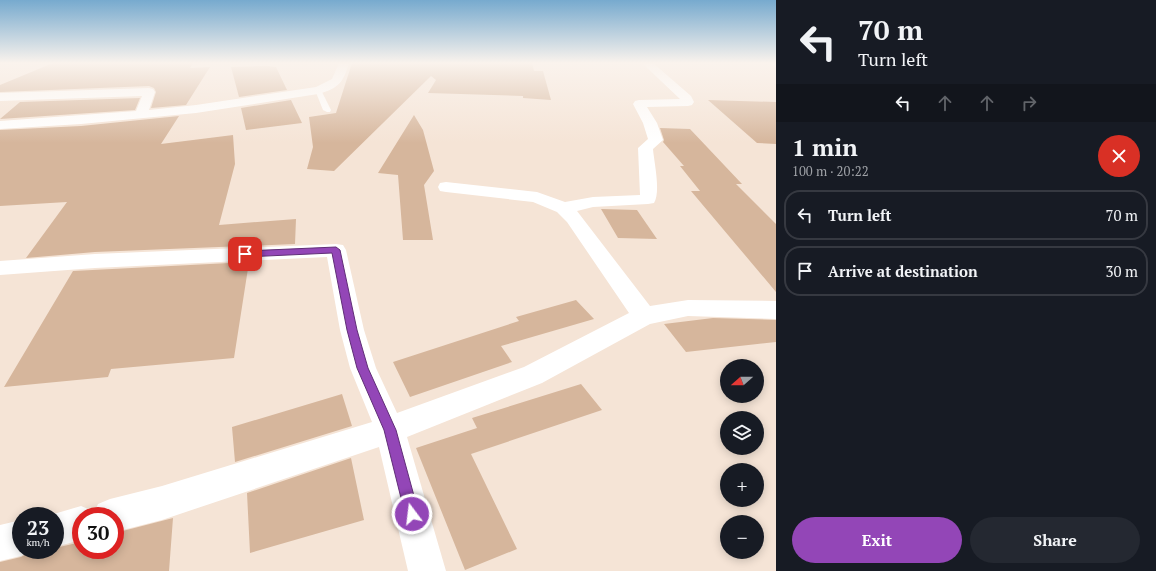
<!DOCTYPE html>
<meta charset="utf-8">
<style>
body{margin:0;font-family:"PT Serif",serif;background:#242831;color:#f1f3f6;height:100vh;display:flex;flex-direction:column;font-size:15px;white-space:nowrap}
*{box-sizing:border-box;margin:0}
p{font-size:13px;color:#9ea1a6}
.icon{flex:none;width:22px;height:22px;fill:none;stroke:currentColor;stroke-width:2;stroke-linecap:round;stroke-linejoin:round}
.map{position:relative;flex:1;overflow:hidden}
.side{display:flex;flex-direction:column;background:#171b24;width:380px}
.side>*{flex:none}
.hud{background:#171b24;color:#f1f3f6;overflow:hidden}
.needle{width:26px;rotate:249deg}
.controls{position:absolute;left:720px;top:359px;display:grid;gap:8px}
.controls a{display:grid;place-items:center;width:44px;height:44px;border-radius:50%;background:#171b24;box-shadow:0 2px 10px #0003;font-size:20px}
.speed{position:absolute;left:12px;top:507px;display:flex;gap:8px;font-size:20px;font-weight:700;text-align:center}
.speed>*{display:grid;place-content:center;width:52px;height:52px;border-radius:50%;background:#171b24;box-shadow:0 2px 10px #0003;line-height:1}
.speed small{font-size:10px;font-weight:400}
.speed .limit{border:6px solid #d22;background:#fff;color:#111}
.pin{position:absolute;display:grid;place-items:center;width:34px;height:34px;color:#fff;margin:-17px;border-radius:8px;box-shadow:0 2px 6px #0006}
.me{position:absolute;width:44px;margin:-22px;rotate:345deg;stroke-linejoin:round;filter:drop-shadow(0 0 3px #0008)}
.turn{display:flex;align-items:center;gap:14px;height:84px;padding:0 16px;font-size:18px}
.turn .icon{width:52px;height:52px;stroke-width:2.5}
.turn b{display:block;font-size:28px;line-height:34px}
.lanes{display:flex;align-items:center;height:38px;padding:0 16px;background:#0003;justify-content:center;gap:20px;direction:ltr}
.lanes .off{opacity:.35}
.round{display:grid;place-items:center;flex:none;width:42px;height:42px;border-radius:21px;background:#242831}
.summary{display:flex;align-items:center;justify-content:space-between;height:68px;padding:0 16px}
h1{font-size:24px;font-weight:700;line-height:30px}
.primary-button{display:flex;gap:8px;margin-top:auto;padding:8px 16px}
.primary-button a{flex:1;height:46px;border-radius:24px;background:#9346b7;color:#fff;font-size:16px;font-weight:700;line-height:46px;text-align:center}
.primary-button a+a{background:#242831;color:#f1f3f6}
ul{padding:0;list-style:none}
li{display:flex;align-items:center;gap:12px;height:50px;margin:0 8px 6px;padding:0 8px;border:2px solid #363941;border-radius:16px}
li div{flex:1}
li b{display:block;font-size:15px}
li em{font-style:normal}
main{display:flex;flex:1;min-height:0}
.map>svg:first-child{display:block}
.building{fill:#d6b69c}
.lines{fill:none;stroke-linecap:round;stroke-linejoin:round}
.lane{fill:#fff;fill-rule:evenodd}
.street{fill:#fff;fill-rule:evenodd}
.route{fill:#9346b7;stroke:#602e77}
</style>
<main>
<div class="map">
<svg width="776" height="571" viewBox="0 0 776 571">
<rect width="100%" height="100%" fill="#f5e4d6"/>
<path class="building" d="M53,63H193L190,68L210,67L186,105L151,108L156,92L154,88L149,86L0,92V85Z
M352,63H532L534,71H543L551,100L523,98V96L428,93L436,80L431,76L334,171L307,169L313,147L309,117L336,113Z
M267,66L276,67L287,90L239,97L231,67Z
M140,98L135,110L0,119L20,102Z
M291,100L302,123L246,130L241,108Z
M708,100L776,102V144L757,143Z
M414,115L423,130L434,171L424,185L433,240H403L398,175L378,173Z
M179,116L161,144L233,135L235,164L219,225L296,219L295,244L95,252L26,258L67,202L0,206V130L81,126Z
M660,128L690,129L742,184H736L776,224V292L691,191H700L680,166H684L663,142L664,140Z
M601,209L637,210L657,239L618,238Z
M249,262L234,358L111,369L108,377L4,387L73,271Z
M576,300L594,319L501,346L512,362L410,397L393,362L519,321L516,317Z
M713,318L776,320V342L686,352L664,324Z
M581,384L602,410L471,454L517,549L465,570L416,448L477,428L472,418Z
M342,394L352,426L235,462L232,427Z
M351,458L364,520L250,553L247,493Z
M173,518L169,571H0V562L21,557L34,550H55V548L81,542V550H115V533Z"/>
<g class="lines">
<path class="lane" d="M318,88L321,90L331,110L330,112H327L323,110L315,90Z"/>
<path class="street" d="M339,63H349C343,83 339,88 318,94L196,113L81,124L0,129V121L136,111L142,96L0,101V93L149,88L153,89L155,92L149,110L196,105L316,87L332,79Z
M642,63H653L691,96L694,102L692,105L688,106L647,107L657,123L663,140L653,149C654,162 661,192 654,203L648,204L593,207L577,211L650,306L688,300L776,301V319L688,316L650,324L542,383L407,437L446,571H408L379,447L162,520L115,532V516H81V540L55,547V516H47L81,506L93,511L94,513L98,504L110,499L162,486L372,422L350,368L340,330L327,257L95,268L0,275V261L95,254L336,244L343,245L346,250L364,330L376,368L397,413L524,367L629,313L567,222L557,212L533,202L446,192L440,191L438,187L440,183L446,182L537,192L565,202L593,197L640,195L638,148L648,139L643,123L633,104L635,101L639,100L680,99Z
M769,63H776V67Z
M21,520V550H33L21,556L0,561V525Z"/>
</g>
<linearGradient id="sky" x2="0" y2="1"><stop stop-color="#77aace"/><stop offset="0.44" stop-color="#faf3ed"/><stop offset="1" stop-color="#faf3ed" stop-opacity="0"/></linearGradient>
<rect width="776" height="143" fill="url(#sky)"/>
<path class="route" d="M336,247L340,250L357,330L368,368L396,430L419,514L417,519L412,521L407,519L405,514L384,430L357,368L347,330L332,253L245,257L241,254L245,251Z"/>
</svg>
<div class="controls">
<a><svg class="needle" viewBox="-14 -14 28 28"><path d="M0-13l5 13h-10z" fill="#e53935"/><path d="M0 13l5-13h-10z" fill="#9ea1a6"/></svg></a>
<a><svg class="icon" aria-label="layers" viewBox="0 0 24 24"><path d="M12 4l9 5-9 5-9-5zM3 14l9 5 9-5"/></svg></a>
<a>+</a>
<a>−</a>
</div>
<div class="speed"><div>23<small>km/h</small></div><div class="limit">30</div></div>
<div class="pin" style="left:245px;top:254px;background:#d93025"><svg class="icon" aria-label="arrive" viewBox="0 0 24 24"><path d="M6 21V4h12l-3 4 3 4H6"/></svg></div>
<svg class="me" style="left:412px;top:514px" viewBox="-20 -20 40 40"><circle r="17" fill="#9346b7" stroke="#fff" stroke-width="3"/><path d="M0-11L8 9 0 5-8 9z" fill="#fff"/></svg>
</div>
<section class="side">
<div class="hud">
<div class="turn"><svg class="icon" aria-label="left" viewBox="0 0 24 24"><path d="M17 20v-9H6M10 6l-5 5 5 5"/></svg><div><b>70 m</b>Turn left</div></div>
<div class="lanes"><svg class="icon" aria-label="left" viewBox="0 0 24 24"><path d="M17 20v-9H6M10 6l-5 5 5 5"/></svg><svg class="icon off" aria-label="ahead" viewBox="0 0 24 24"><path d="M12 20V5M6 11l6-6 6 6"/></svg><svg class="icon off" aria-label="ahead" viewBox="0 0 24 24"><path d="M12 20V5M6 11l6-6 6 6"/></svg><svg class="icon off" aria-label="right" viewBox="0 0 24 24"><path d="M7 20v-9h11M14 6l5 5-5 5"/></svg></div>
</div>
<div class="summary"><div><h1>1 min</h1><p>100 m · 20:22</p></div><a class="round" style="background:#d93025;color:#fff"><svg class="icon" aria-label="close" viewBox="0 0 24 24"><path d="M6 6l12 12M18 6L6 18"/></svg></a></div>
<ul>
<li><svg class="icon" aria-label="left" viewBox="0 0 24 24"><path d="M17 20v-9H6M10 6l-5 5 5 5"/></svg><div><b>Turn left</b></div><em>70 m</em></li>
<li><svg class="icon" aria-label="arrive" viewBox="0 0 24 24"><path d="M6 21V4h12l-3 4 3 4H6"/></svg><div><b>Arrive at destination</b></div><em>30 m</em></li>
</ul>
<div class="primary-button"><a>Exit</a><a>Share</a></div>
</section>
</main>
